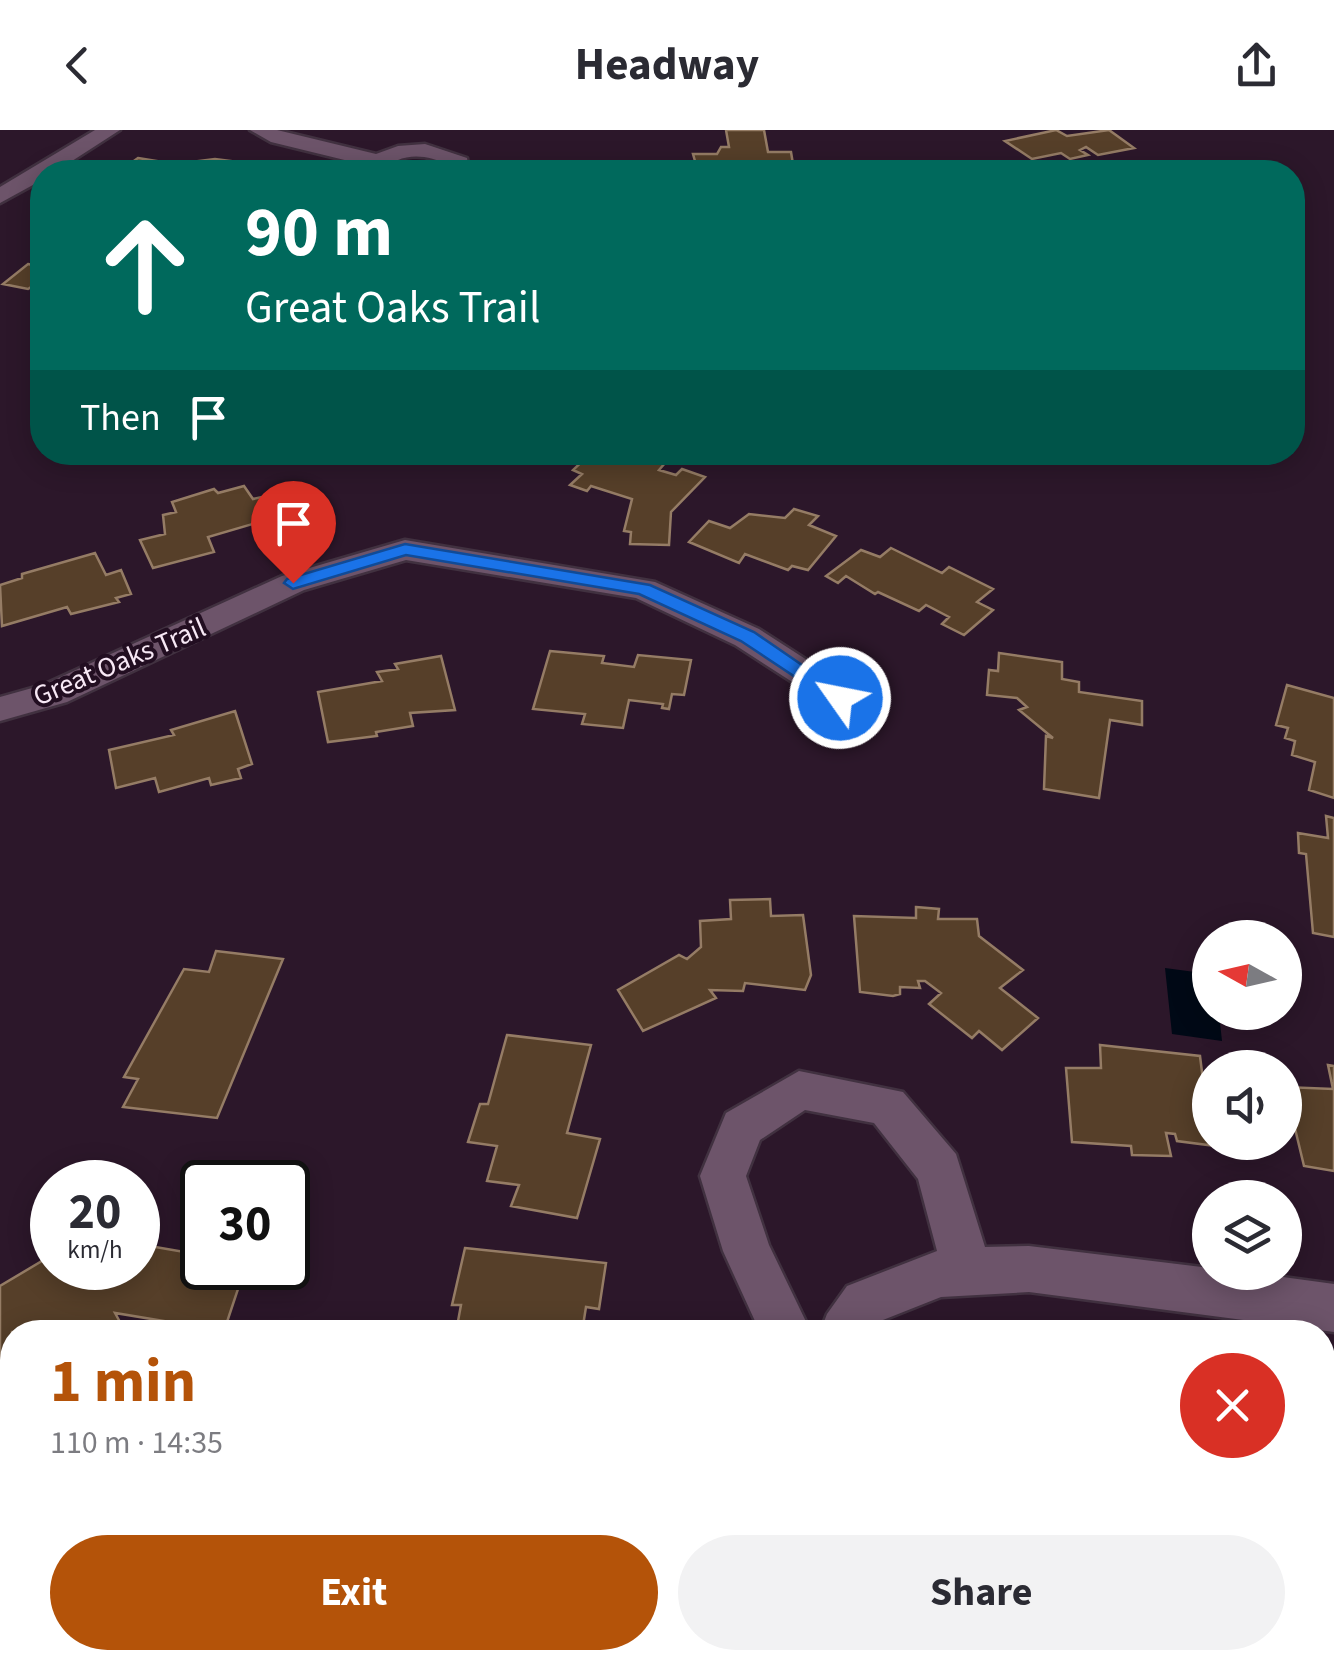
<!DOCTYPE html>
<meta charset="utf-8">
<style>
body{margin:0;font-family:"Source Sans 3",sans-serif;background:#f2f2f3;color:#2b2b33;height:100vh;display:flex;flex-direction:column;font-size:38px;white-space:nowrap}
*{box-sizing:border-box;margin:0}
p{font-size:32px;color:#7c7c81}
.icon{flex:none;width:55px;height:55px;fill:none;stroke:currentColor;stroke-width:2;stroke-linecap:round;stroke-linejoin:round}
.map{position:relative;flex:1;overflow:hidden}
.drawer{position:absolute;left:0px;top:1190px;width:1335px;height:350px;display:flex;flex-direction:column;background:#fff;border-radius:40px 40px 0 0;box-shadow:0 5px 25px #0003}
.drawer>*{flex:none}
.top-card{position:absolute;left:30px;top:30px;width:1275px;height:305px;border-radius:40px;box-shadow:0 5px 25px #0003;background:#00695c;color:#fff;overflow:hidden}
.needle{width:65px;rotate:278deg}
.controls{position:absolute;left:1192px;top:790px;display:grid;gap:20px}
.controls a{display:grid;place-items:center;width:110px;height:110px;border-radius:50%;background:#fff;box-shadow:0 5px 25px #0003;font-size:50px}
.speed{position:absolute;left:30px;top:1030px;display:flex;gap:20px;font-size:50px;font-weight:700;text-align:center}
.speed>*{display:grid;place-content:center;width:130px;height:130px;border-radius:50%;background:#fff;box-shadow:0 5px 25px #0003;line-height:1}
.speed small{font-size:25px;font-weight:400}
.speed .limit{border:5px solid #111;border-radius:15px;background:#fff;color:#111}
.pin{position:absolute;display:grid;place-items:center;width:85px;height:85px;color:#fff;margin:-102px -42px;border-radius:50% 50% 50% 0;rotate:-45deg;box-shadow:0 0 10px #0007}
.pin .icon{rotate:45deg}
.me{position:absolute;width:110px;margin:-55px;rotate:303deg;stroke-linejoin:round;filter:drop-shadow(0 0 8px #0008)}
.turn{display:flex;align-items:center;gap:35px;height:210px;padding:0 50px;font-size:45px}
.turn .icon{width:130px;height:130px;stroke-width:2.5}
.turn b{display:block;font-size:70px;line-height:85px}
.then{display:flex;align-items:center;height:95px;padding:0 50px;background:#0003;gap:20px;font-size:38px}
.round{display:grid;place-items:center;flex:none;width:105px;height:105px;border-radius:52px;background:#f2f2f3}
.head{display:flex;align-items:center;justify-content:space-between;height:170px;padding:0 50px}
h1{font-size:60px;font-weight:700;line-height:75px;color:#b45309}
.button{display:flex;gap:20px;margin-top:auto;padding:20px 50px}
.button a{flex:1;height:115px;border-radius:60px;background:#b45309;color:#fff;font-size:40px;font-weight:700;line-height:115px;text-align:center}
.button a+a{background:#f2f2f3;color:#2b2b33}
header{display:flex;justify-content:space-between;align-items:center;height:130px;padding:0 50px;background:#fff;font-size:45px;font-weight:700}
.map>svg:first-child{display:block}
.water{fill:#000916}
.building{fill:#563f29;stroke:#957c65;stroke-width:2.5}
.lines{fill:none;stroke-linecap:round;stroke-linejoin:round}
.minor-casing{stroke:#413140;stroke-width:5}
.minor{fill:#6d546a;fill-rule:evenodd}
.route{fill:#1a73e8;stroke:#114b97;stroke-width:2.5}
.labels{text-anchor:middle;stroke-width:8;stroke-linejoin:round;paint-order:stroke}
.street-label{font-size:28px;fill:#f7e8f5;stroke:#220e21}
</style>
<header><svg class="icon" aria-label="back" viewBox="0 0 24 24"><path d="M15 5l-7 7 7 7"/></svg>Headway<svg class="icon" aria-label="share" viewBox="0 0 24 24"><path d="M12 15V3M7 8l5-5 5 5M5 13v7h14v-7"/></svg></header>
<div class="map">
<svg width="1334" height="1540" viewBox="0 0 1334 1540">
<rect width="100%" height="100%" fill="#2c172a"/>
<path class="water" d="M1165,838L1210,844V882L1219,883L1222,911L1172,904Z"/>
<path class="building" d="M726,0H764L768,22H791L793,34L766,35L768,41L666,42L665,38L682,37L695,31L693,24H717L721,17H729Z
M1056,0L1067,6L1109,0L1134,18L1098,25L1086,17L1080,20L1088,25L1070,29L1061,23L1032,29L1005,11Z
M138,28L175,34L215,29L239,32L237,41L222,42L121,40Z
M28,134L42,137V150L28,159L3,154Z
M289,322H402L342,331L341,324L290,330Z
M469,322H550L546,331Z
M592,322L626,330L634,323L665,333L659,340L676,345L682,339L705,347L671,382L669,415L630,414L631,402L624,401L632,369L591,356L587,361L570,355L582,344L573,340Z
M244,356L253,369L267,366L277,381L260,385L263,391L208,407L214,422L153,438L140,410L165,404L163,385L176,382L172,372L214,359L218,363Z
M794,379L818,386L809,395L836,406L808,440L792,436L788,440L745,424L739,433L689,412L709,391L730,398L749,384L785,388Z
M891,418L942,443L949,437L993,459L977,472L993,480L964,505L942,494L949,487L926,475L919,481L878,462L875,464L846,446L838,453L826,446L861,420L880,427Z
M95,423L106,445L121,440L131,464L116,468L119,472L71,484L67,477L2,496L0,455L22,448V444Z
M550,521L604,526L602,533L634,537L638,525L691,530L684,565L672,564L669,579L662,578L663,574L629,570L623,598L582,594L585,584L533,579Z
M999,523L1062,532V549L1079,552V562L1142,571V595L1110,590L1099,668L1044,659L1046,606L1053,608L1019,580L1027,577L1017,568L987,565L989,540L998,541Z
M441,526L455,580L410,583L413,596L376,602L377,606L328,612L318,562L382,551L377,542L398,539L395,534Z
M1287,555L1334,568V668L1309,660L1315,632L1292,625L1295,611L1285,608L1288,598L1276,595Z
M235,581L252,634L238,639L241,648L211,655L209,648L159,662L155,648L116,658L109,620L174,605L171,600Z
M1326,686L1334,688V807L1313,803L1306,724L1299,723L1298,703L1328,708Z
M770,769L771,786L803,785L811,845L805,860L745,853L743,861L710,860L716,868L643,901L618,860L679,825L687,829L701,817L700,791L731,789L730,770Z
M916,777L939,779L938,789H977L979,806L1023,840L1000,858L1038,888L1002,920L979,901L972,908L929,874L941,863L925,851H918L920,858L900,857V864L893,866L860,862L854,786L916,788Z
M216,821L283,829L217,988L123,977L138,949L124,947L184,839L209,842Z
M507,905L591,915L567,1003L600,1009L577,1088L511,1076L519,1055L487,1051L497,1016L468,1012L480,974H488Z
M1100,915L1200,926L1204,958H1210V1012H1230L1231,1018L1177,1011L1175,1004L1166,1003L1171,1026L1132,1025L1131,1016L1072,1012L1066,938H1101Z
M1328,935L1334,936V1041L1304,1036L1285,957L1333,959Z
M138,1114L202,1125V1138H245L224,1201L115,1183L120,1192L103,1202H12V1259L4,1264L0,1255V1156L52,1125V1138H138Z
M465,1118L606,1133L599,1179L586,1177L582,1202H456L461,1175H452Z
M1322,1331L1334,1332V1379H1333Z
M0,1498L12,1500V1528H61L56,1540H0Z
M430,1528H526L524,1540H427Z"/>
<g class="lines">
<g class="minor-casing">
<path id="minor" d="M95,0H120L55,42H42V50L0,73V57Z
M250,0H277L376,24L398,16L425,14L467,28L469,42H447L448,35C426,23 398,22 382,42H360L365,35L271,12Z
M405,410L655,452L759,499L852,559L857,567L852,575L840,579L828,575L735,515L636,468L406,430L304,460L67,572L0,591V567L43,555L282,446Z
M799,941L903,962L956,1024L985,1117L1029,1116L1210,1138V1142H1245L1334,1154V1202L1029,1162L941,1167L883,1190L874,1202H820L827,1184L847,1156L937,1121L918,1049L874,993L805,980L760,1010L746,1046L769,1115L811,1202H760L723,1121L700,1046L726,983Z
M683,1528H741L739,1540H679Z"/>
</g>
<use href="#minor" class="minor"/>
</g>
<path class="route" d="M405,414L650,455L754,502L850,568L840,574L833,572L741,511L639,464L406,425L293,459L284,453L287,449Z"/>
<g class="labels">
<g class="street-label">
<text transform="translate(119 531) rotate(-23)" y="10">Great Oaks Trail</text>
</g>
</g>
</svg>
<div class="controls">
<a><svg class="needle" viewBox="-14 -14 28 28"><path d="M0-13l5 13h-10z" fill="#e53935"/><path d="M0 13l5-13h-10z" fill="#7c7c81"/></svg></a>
<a><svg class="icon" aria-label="sound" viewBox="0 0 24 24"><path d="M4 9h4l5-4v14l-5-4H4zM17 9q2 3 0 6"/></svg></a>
<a><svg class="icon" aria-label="layers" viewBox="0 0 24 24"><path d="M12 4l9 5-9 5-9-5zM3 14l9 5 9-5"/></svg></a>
</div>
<div class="speed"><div>20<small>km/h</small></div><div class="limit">30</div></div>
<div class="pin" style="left:293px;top:453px;background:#d93025"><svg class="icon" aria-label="arrive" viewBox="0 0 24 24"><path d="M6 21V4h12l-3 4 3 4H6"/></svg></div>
<svg class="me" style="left:840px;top:568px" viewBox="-20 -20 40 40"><circle r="17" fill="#1a73e8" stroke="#fff" stroke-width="3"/><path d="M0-11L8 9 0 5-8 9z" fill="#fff"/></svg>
<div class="top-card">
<div class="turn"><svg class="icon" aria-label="ahead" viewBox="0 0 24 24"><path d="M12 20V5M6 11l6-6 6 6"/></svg><div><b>90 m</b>Great Oaks Trail</div></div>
<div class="then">Then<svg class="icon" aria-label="arrive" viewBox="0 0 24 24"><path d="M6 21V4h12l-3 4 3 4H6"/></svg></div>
</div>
<section class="drawer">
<div class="head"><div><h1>1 min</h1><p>110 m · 14:35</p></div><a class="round" style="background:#d93025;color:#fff"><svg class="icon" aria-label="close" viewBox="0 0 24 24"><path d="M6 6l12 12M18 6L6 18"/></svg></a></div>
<div class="button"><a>Exit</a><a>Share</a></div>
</section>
</div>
